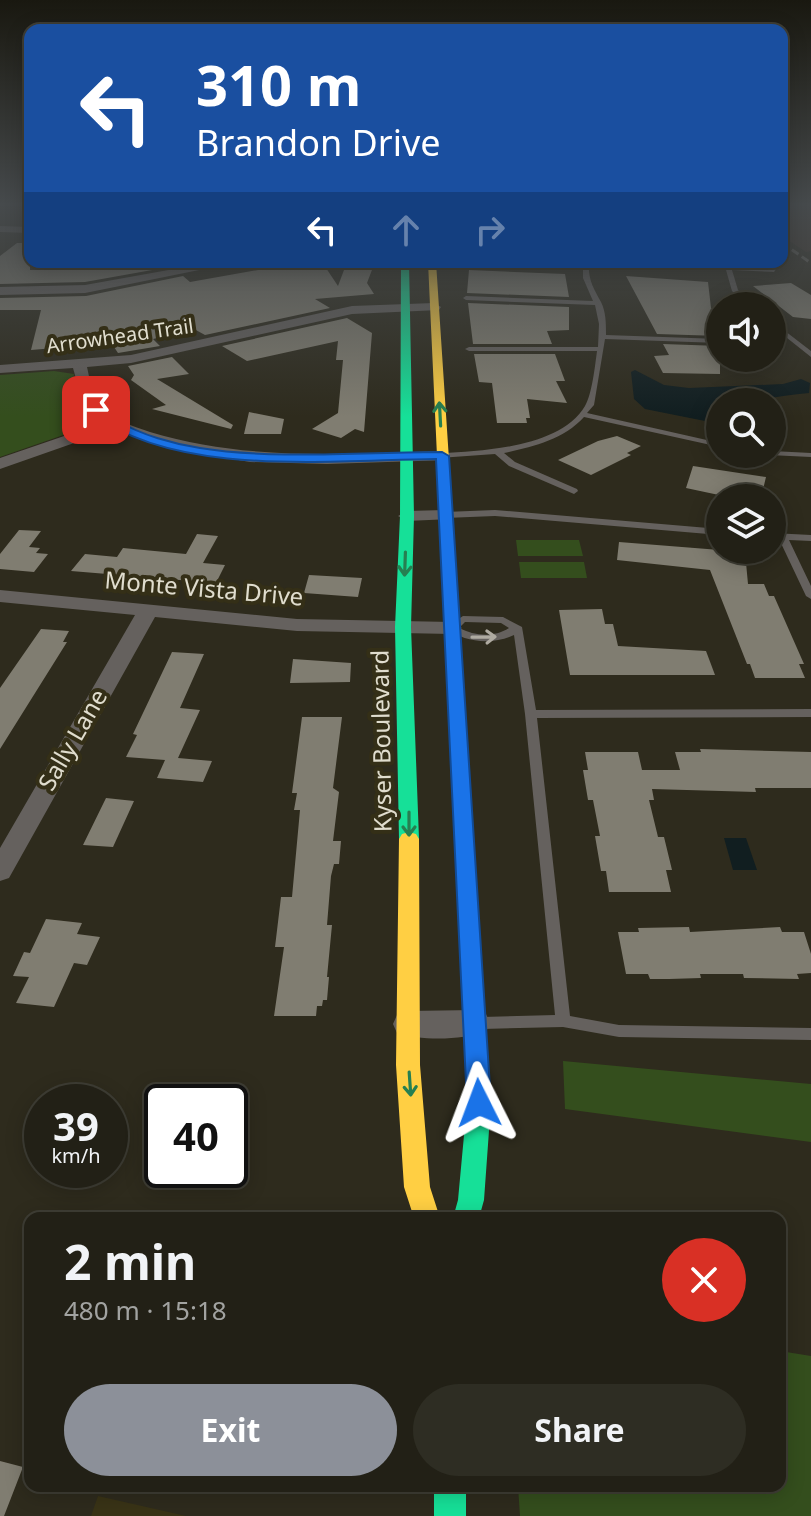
<!DOCTYPE html>
<meta charset="utf-8">
<style>
body{margin:0;font-family:"Noto Sans",sans-serif;background:#2e2d23;color:#f1f3f6;height:100vh;display:flex;flex-direction:column;font-size:30px;white-space:nowrap}
*{box-sizing:border-box;margin:0}
p{font-size:26px;color:#a2a3a1}
.icon{flex:none;width:44px;height:44px;fill:none;stroke:currentColor;stroke-width:2;stroke-linecap:round;stroke-linejoin:round}
.map{position:relative;flex:1;overflow:hidden}
.drawer{position:absolute;left:24px;top:1212px;width:762px;height:280px;display:flex;flex-direction:column;background:#222016;border-radius:16px;box-shadow:0 4px 20px #0003,0 0 0 2px #3f3e35}
.drawer>*{flex:none}
.banner{position:absolute;left:24px;top:24px;width:764px;height:244px;border-radius:16px;box-shadow:0 4px 20px #0003,0 0 0 2px #3f3e35;background:#1a4fa0;color:#fff;overflow:hidden}
.buttons{position:absolute;left:706px;top:292px;display:grid;gap:16px}
.buttons a{display:grid;place-items:center;width:80px;height:80px;border-radius:50%;background:#222016;box-shadow:0 4px 20px #0003,0 0 0 2px #3f3e35;font-size:40px}
.speed{position:absolute;left:24px;top:1084px;display:flex;gap:16px;font-size:40px;font-weight:700;text-align:center}
.speed>*{display:grid;place-content:center;width:104px;height:104px;border-radius:50%;background:#222016;box-shadow:0 4px 20px #0003,0 0 0 2px #3f3e35;line-height:1}
.speed small{font-size:20px;font-weight:400}
.speed .limit{border:4px solid #111;border-radius:12px;background:#fff;color:#111}
.pin{position:absolute;display:grid;place-items:center;width:68px;height:68px;color:#fff;margin:-34px;border-radius:16px;box-shadow:0 4px 12px #0006}
.me{position:absolute;width:88px;margin:-44px;rotate:357deg;stroke-linejoin:round;filter:drop-shadow(0 0 6px #0008)}
.turn{display:flex;align-items:center;gap:28px;height:168px;padding:0 40px;font-size:36px}
.turn .icon{width:104px;height:104px;stroke-width:2.5}
.turn b{display:block;font-size:56px;line-height:68px}
.lanes{display:flex;align-items:center;height:76px;padding:0 40px;background:#0003;justify-content:center;gap:40px;direction:ltr}
.lanes .off{opacity:.35}
.round{display:grid;place-items:center;flex:none;width:84px;height:84px;border-radius:42px;background:#2e2d23}
.head{display:flex;align-items:center;justify-content:space-between;height:136px;padding:0 40px}
h1{font-size:48px;font-weight:700;line-height:60px}
.primary-button{display:flex;gap:16px;margin-top:auto;padding:16px 40px}
.primary-button a{flex:1;height:92px;border-radius:48px;background:#8c9099;color:#fff;font-size:32px;font-weight:700;line-height:92px;text-align:center}
.primary-button a+a{background:#2e2d23;color:#f1f3f6}
.map>svg:first-child{display:block}
.built{fill:#393316}
.industrial{fill:#3f3226}
.green{fill:#344e1d}
.water{fill:#111e20}
.building{fill:#807d71}
.lines{fill:none;stroke-linecap:round;stroke-linejoin:round}
.lane{fill:#65615e;fill-rule:evenodd}
.street{fill:#65615e;fill-rule:evenodd}
.fast{fill:#16e098;fill-rule:evenodd}
.slow{fill:#ffcf43;fill-rule:evenodd}
.rail{stroke:#68655d;stroke-width:3;stroke-dasharray:8 4;stroke-linecap:butt}
.oneway{stroke:#267f51}
.oneway2{stroke:#afaba1}
.route{fill:#1a73e8;stroke:#114b97;stroke-width:2}
.labels{text-anchor:middle;stroke-width:8;stroke-linejoin:round;paint-order:stroke}
.far-street-label{font-size:20px;fill:#e0ddce;stroke:#342f17}
.street-label{font-size:24px;fill:#e0ddce;stroke:#342f17}
</style>
<div class="map">
<svg width="811" height="1516" viewBox="0 0 811 1516">
<rect width="100%" height="100%" fill="#2e2b1d"/>
<path class="built" d="M98,1496L186,1516H91Z"/>
<path class="industrial" d="M782,205H811V251L806,252L782,236Z"/>
<path class="green" d="M54,371L74,374C71,395 88,408 98,423L0,457V375Z
M516,540H579L583,556H518Z
M519,562H584L587,578H521Z
M563,1061L811,1084V1142L565,1109Z
M780,1351L811,1356V1516H520L518,1486H780Z"/>
<path class="water" d="M635,370L664,385L689,388L783,384L801,379L810,383L809,393C778,396 751,402 720,402V424L645,409L634,399L631,372Z
M724,838H746L757,870H733Z"/>
<path class="building" d="M17,243H30V270H83L137,262H163L169,267L85,282L0,284V256Z
M303,262H322L338,286L347,262H375L367,283L374,294L315,299L330,308L205,335L194,329L153,339L160,346L118,353L112,344L55,351V348L31,350L41,310H0V298L86,296L183,276L190,282Z
M469,270L565,274L569,297L467,293Z
M626,276L708,282L711,308H720V336L657,334Z
M791,283L811,295V319L793,317L753,286Z
M468,303L569,307V330L547,331L552,344H473Z
M347,318L372,333L364,432L355,429L341,438L312,429L338,413L343,360H336L338,341L247,361L222,346Z
M663,344L720,346V374L663,373L654,356L669,355Z
M474,354H555L565,381H556L567,403L527,399L530,418H526L527,423H497L492,383L479,382Z
M172,357L189,374L157,379L233,425L231,429L152,409L166,405L131,380L134,375L128,366Z
M249,412L284,419L281,434H244Z
M617,436L641,446L627,453L631,455L591,475L558,460L598,441Z
M693,466L766,477L761,498H733L686,488Z
M19,530L41,531L29,547L40,548L36,553L48,554L34,572L0,569V554Z
M197,534L218,536L203,563L225,565L216,583L71,571L85,554L117,557L123,548L186,554Z
M619,542L745,552L748,584H764L769,596H774L804,664H799L805,678H755L750,664H747L710,570L617,560Z
M309,575L362,578L358,597L304,593Z
M602,609L605,624H613L618,646L706,651L715,675H570L559,610Z
M41,629L69,631L63,642H67L0,749V688Z
M172,652L204,654L180,708L200,710L178,758L212,761L203,782L157,778L165,760L126,757L137,735L133,734Z
M293,659L351,663L350,682L290,683Z
M302,717H342L333,788L339,792L333,841H341L339,864H334L331,876L327,925H332L327,977H329L327,1000H323L322,1006H317L316,1016H274L284,947H275L281,897H292L300,810H294L297,793H292Z
M700,749L811,752V788H755L756,792L652,789L654,800H649L658,837H664L672,870H666L671,892H609L606,871H601L595,836H600L593,800H588L583,770H588L585,752H638L642,770H680L675,752H701Z
M106,798L134,801L113,847L83,845Z
M46,919L82,923L77,934L100,937L87,965L74,963L54,1007L16,1003L29,977L13,976L24,952L30,953Z
M689,927L690,932L780,927L782,932H804L811,954V973L797,974L799,979L744,978L743,974H700L701,978L669,979H650L648,974H626L618,932H639L638,928Z
M0,1461L23,1467L4,1516H0Z"/>
<g class="lines">
<path class="lane" d="M578,262H624L776,269L774,272L732,270L738,290L754,306H747L732,291L726,270L589,264C588,280 594,289 601,302C606,312 606,323 606,335L720,339V343L605,339L594,405L587,413L720,443V447L584,417C563,440 532,447 504,453L515,462L577,489L578,491L574,494L509,466L495,454L439,458L438,456L442,453C484,451 561,447 585,406C592,394 595,366 597,351H469L465,349L469,347H598L599,324L595,305L466,300L463,298L466,296L593,301L583,278V264Z
M772,321L811,351V357L772,326Z
M772,451L811,453V457L769,455L772,454Z
M495,510L720,529V535L495,516L445,518L440,515L445,512Z
M772,533L811,535V541L789,540L811,586V599L806,596L779,539H772Z
M463,616L503,617L522,627L536,710L811,709V717L537,718L570,1016L619,1025L811,1028V1040L619,1037L563,1027L482,1029L477,1027L474,1023L477,1019L482,1017L555,1015L525,714L514,635C493,645 464,643 447,628L448,626ZM465,622L501,623L509,628C493,638 475,636 459,628Z"/>
<path class="street" d="M0,226L30,227V233L0,232Z
M213,262H239L85,293L0,295V287L85,285Z
M434,303L441,307L439,310L352,314L131,363L87,367C90,380 92,396 101,407C113,420 133,426 150,432C245,461 344,454 442,451L448,452L450,456L448,460L327,464L250,462L174,449L114,429L0,469V458L102,423L82,400L73,368L0,373V365L131,355L352,306Z
M445,510L454,515L451,519L407,521L398,516L407,511Z
M0,590L297,619L452,622L462,628L452,634L297,631L155,617L9,878L0,881V848L135,615L0,602Z
M475,1010L486,1014L490,1023L486,1032C462,1040 421,1041 397,1033L393,1024L397,1015L408,1011Z"/>
<path class="fast" d="M401,262H409L414,516L411,627L419,839L416,844H402L399,839L395,627L400,516Z
M461,773L470,779L491,1103L484,1200L479,1218H453L458,1200L467,1103L452,779Z
M434,1486H466V1516H434Z"/>
<path class="slow" d="M428,262H436L470,779L461,785L452,779Z
M409,832L416,834L419,839L420,1065L430,1187L440,1218H414L404,1187L396,1065L399,839L402,834Z"/>
<path class="rail" d="M782,243L811,263"/>
</g>
<defs><path id="oneway-shaft" d="M-6 0H5M1.5-3L5.5 0L1.5 3" fill="none" stroke-width="1.6" stroke-linecap="round" stroke-linejoin="round" transform="scale(2)"/></defs>
<g class="oneway">
<use href="#oneway-shaft" transform="translate(440 414) rotate(-93)"/>
<use href="#oneway-shaft" transform="translate(405 564) rotate(92)"/>
<use href="#oneway-shaft" transform="translate(409 824) rotate(90)"/>
<use href="#oneway-shaft" transform="translate(410 1084) rotate(86)"/>
</g>
<use class="oneway2" href="#oneway-shaft" transform="translate(484 637) rotate(-1)"/>
<linearGradient id="sky" x2="0" y2="1"><stop stop-color="#191810"/><stop offset="0.49" stop-color="#464a4c"/><stop offset="1" stop-color="#464a4c" stop-opacity="0"/></linearGradient>
<rect width="811" height="417" fill="url(#sky)"/>
<path class="route" d="M92,407C103,406 108,416 118,421C141,435 174,444 200,448C273,460 367,452 442,452L449,456L491,1103L487,1111L479,1114L470,1111L467,1103L436,459C334,460 175,478 92,413Z"/>
<g class="labels">
<g class="far-street-label">
<text transform="translate(120 336) rotate(-8)" y="7">Arrowhead Trail</text>
</g>
<g class="street-label">
<text transform="translate(204 589) rotate(5)" y="8">Monte Vista Drive</text>
<text transform="translate(73 740) rotate(-60)" y="8">Sally Lane</text>
<text transform="translate(382 741) rotate(-91)" y="8">Kyser Boulevard</text>
</g>
</g>
</svg>
<div class="buttons">
<a><svg class="icon" aria-label="sound" viewBox="0 0 24 24"><path d="M4 9h4l5-4v14l-5-4H4zM17 9q2 3 0 6"/></svg></a>
<a><svg class="icon" aria-label="search" viewBox="0 0 24 24"><circle cx="10" cy="10" r="6"/><path d="M15 15l6 6"/></svg></a>
<a><svg class="icon" aria-label="layers" viewBox="0 0 24 24"><path d="M12 4l9 5-9 5-9-5zM3 14l9 5 9-5"/></svg></a>
</div>
<div class="speed"><div>39<small>km/h</small></div><div class="limit">40</div></div>
<div class="pin" style="left:96px;top:410px;background:#d93025"><svg class="icon" aria-label="arrive" viewBox="0 0 24 24"><path d="M6 21V4h12l-3 4 3 4H6"/></svg></div>
<svg class="me" style="left:479px;top:1103px" viewBox="-20 -20 40 40"><path d="M0-17L14 15 0 8-14 15z" fill="#1a73e8" stroke="#fff" stroke-width="4"/></svg>
<div class="banner">
<div class="turn"><svg class="icon" aria-label="left" viewBox="0 0 24 24"><path d="M17 20v-9H6M10 6l-5 5 5 5"/></svg><div><b>310 m</b>Brandon Drive</div></div>
<div class="lanes"><svg class="icon" aria-label="left" viewBox="0 0 24 24"><path d="M17 20v-9H6M10 6l-5 5 5 5"/></svg><svg class="icon off" aria-label="ahead" viewBox="0 0 24 24"><path d="M12 20V5M6 11l6-6 6 6"/></svg><svg class="icon off" aria-label="right" viewBox="0 0 24 24"><path d="M7 20v-9h11M14 6l5 5-5 5"/></svg></div>
</div>
<section class="drawer">
<div class="head"><div><h1>2 min</h1><p>480 m · 15:18</p></div><a class="round" style="background:#d93025;color:#fff"><svg class="icon" aria-label="close" viewBox="0 0 24 24"><path d="M6 6l12 12M18 6L6 18"/></svg></a></div>
<div class="primary-button"><a>Exit</a><a>Share</a></div>
</section>
</div>
